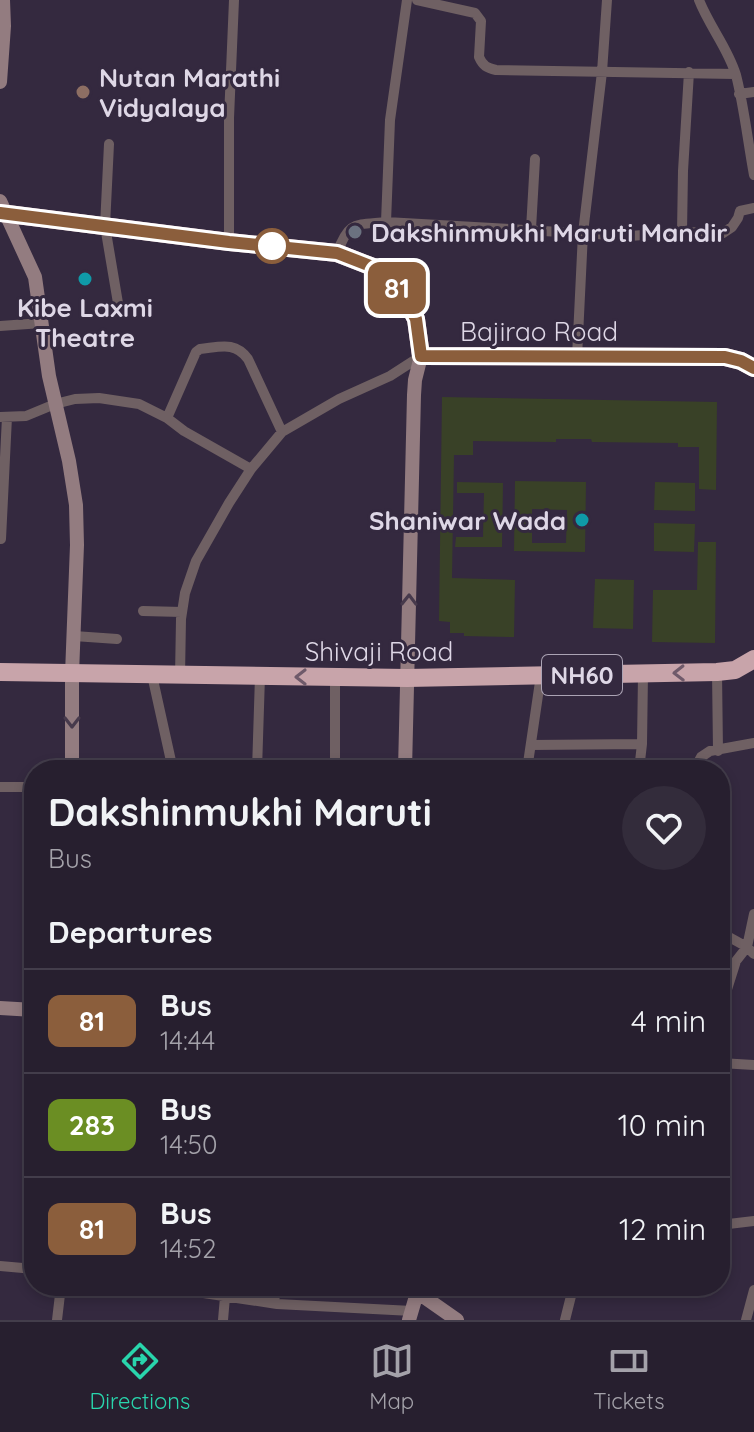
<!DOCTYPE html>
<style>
:root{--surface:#271f2f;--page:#332c3b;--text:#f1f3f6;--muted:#a4a2aa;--line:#433d4b;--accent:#29d5ac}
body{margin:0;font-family:Quicksand,sans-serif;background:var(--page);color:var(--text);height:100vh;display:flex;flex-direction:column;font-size:30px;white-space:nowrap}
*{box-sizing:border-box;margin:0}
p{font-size:26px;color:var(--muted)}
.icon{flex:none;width:44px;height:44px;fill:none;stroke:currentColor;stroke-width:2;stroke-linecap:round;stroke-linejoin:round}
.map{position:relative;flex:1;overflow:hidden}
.details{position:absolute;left:24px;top:760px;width:706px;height:536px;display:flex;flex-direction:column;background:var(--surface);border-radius:32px;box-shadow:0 4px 12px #0003,0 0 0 2px var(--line)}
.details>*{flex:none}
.badge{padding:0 16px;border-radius:12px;font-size:28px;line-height:52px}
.map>.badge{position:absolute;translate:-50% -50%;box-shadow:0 0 0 4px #fff}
h2{padding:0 24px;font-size:30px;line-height:72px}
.round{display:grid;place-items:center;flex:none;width:84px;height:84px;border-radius:42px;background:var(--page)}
.summary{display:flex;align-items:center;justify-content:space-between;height:136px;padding:0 24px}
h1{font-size:38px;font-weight:800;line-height:60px}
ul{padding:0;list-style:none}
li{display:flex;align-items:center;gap:24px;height:104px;padding:0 24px;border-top:2px solid var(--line)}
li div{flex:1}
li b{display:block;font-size:30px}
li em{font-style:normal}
li .badge{min-width:88px;font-weight:700;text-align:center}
.menu{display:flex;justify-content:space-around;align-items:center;height:112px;border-top:2px solid var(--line);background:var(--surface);font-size:22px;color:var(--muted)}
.menu a{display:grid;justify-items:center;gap:4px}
.menu .selected{color:var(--accent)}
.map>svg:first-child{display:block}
.green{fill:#394127;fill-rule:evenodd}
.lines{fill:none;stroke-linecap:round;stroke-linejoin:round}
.street{stroke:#6f6063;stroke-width:10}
.secondary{stroke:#937c80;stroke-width:14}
.highway{stroke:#c8a4aa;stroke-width:18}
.oneway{stroke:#473a4c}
.oneway2{stroke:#6f5a6a}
.line-casing{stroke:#fff;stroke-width:18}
.line{stroke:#8b5e3c;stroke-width:12}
.education-dot{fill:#8d6e63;stroke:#34293f;stroke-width:3}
.worship-dot{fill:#6b7280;stroke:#34293f;stroke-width:3}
.stop-dot{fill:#fff;stroke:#8b5e3c;stroke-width:4}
.culture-dot{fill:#0f9aa8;stroke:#34293f;stroke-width:3}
.labels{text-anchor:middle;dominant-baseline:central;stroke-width:6;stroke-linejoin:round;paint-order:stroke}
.shield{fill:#34293f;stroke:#aba3b4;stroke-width:2}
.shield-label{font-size:24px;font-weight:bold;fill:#ded7e6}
.poi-label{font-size:26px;font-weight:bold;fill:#ded7e6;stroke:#34293f;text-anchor:start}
.street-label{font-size:26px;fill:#ded7e6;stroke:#34293f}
</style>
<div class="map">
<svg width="754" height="1320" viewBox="0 0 754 1320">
<rect width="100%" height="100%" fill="#34293f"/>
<path class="green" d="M 442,397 L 717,402 L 716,490 L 699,489 L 699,447 L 678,447 L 678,443 L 592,442 L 591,439 L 556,439 L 556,442 L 473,441 L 473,455 L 454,455 L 452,578 L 515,580 L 514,637 L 464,636 L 464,633 L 450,633 L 450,622 L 439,621 Z
M 515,481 L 586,482 L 585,552 L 514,551 ZM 532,509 L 567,510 L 566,543 L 532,543 Z
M 457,482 L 503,483 L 502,547 L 455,547 L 456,537 L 483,537 L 484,493 L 457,493 Z
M 655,482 L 695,483 L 695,511 L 654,510 Z
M 654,523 L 695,524 L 694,552 L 654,551 Z
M 698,542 L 716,542 L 715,643 L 652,642 L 653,590 L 697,590 Z
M 595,579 L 634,580 L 633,629 L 593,628 Z"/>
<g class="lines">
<path class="street" d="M 417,0 L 475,13 L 481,21 L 479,57 C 483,66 487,68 496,70 L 735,74
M 699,0 C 709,26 728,48 736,75 C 744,106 748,143 754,175
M 739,94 L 754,92
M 109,144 L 105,226 L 118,303
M 386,222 L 390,120 L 407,0
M 531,229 L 535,159
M 682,232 L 683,171 L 689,72
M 229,242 L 229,118 L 234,0
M 337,253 C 349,221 354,225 386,222 L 630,236 L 682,232 L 723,233 L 732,227 L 738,218 L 740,211 L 754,208
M 0,326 L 42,323
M 577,357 L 583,233 L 602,72 L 607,0
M 0,417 L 26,416 L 55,404 L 75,399 L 99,398 L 139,404 L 167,418 L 184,431 L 251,469
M 167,418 L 196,352 L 200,349 C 220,347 235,341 248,359 L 282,432
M 1,539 L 7,417
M 143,611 L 182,612
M 74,636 L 117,639
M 717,672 L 718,751
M 152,675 L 173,770
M 180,676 L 181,619 L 185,593 L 196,561 L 229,503 L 251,469 L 282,432 L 339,399 L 390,376 L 421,356
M 335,677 L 335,770
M 531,745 L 642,744 L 643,674
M 257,770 L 260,676
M 527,770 L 541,675
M 639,770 L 642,744
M 694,770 L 701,757 L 710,751 L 754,743
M 0,787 L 34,787
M 720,932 L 747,947 L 754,954
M 723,1002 L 736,961 L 747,947 L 754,914
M 720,1063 L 754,1065
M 720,1225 L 754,1221
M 0,1266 L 34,1269
M 157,1286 L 277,1304 L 412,1311
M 274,1303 L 276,1286
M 57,1320 L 61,1286
M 223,1320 L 225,1297
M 565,1320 L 571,1296 L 576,1286
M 746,1320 L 754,1290"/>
<path class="secondary" d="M 0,82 L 4,26 L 3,0
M 0,201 L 35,277 L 49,376 L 69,461 L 76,505 L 77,545 L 72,674 L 72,770
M 405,770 L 414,395 L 415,380 L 421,356
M 0,1008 L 34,1010
M 417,1292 L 457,1320
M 409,1320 L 419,1286"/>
<path class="highway" d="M 0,213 L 229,242 L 337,253 L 373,267 L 402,292 L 416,319 L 421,356 L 725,357 L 741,361 L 754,368
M 0,672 L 407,678 L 717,672 L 735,670 L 754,659"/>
</g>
<defs><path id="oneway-chevron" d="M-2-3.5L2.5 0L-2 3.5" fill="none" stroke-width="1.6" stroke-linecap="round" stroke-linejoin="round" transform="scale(2)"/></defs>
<g class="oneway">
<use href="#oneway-chevron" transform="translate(409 600) rotate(-89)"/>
<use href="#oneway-chevron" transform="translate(72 722) rotate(90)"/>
</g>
<g class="oneway2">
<use href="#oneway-chevron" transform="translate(679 673) rotate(179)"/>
<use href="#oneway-chevron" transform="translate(301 677) rotate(-180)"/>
</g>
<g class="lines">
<g class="line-casing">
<path id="line" d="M 0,213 L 229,242 L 337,253 L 373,267 L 402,292 L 416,319 L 421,356 L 725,357 L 741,361 L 754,368"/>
</g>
<use href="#line" class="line"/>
</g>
<circle class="education-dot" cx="83" cy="92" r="8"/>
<circle class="worship-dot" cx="355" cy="232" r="8"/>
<circle class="stop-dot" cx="272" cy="246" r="16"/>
<g class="culture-dot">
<circle cx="85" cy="279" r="8"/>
<circle cx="582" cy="520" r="8"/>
</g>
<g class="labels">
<rect class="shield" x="542" y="655" width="80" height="40" rx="6"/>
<g class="shield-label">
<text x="582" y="675">NH60</text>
</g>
<g class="poi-label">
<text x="99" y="77">Nutan Marathi<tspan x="99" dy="30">Vidyalaya</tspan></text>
<text x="371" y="232">Dakshinmukhi Maruti Mandir</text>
<text x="85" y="307" text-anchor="middle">Kibe Laxmi<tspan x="85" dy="30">Theatre</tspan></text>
<text x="566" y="520" text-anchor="end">Shaniwar Wada</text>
</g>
<g class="street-label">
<text x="539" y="331">Bajirao Road</text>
<text x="379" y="651">Shivaji Road</text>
</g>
</g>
</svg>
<b class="badge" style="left:397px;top:288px;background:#8b5e3c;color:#fff">81</b>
<section class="details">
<div class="summary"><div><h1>Dakshinmukhi Maruti</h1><p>Bus</p></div><a class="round"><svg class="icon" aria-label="heart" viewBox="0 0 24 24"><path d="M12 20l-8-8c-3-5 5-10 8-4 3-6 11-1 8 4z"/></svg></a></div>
<h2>Departures</h2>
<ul>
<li><span class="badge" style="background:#8b5e3c;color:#fff">81</span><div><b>Bus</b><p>14:44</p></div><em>4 min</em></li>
<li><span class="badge" style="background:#6b8e23;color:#fff">283</span><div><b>Bus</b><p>14:50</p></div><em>10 min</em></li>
<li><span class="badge" style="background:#8b5e3c;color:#fff">81</span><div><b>Bus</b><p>14:52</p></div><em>12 min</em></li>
</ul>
</section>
</div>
<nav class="menu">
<a class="selected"><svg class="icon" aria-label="directions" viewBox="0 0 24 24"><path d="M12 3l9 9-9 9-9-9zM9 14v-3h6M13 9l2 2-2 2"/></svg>Directions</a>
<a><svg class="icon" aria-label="map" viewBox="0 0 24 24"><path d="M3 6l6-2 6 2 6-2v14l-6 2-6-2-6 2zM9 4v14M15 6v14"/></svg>Map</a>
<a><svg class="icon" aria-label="tickets" viewBox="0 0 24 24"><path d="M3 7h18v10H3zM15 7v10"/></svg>Tickets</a>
</nav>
